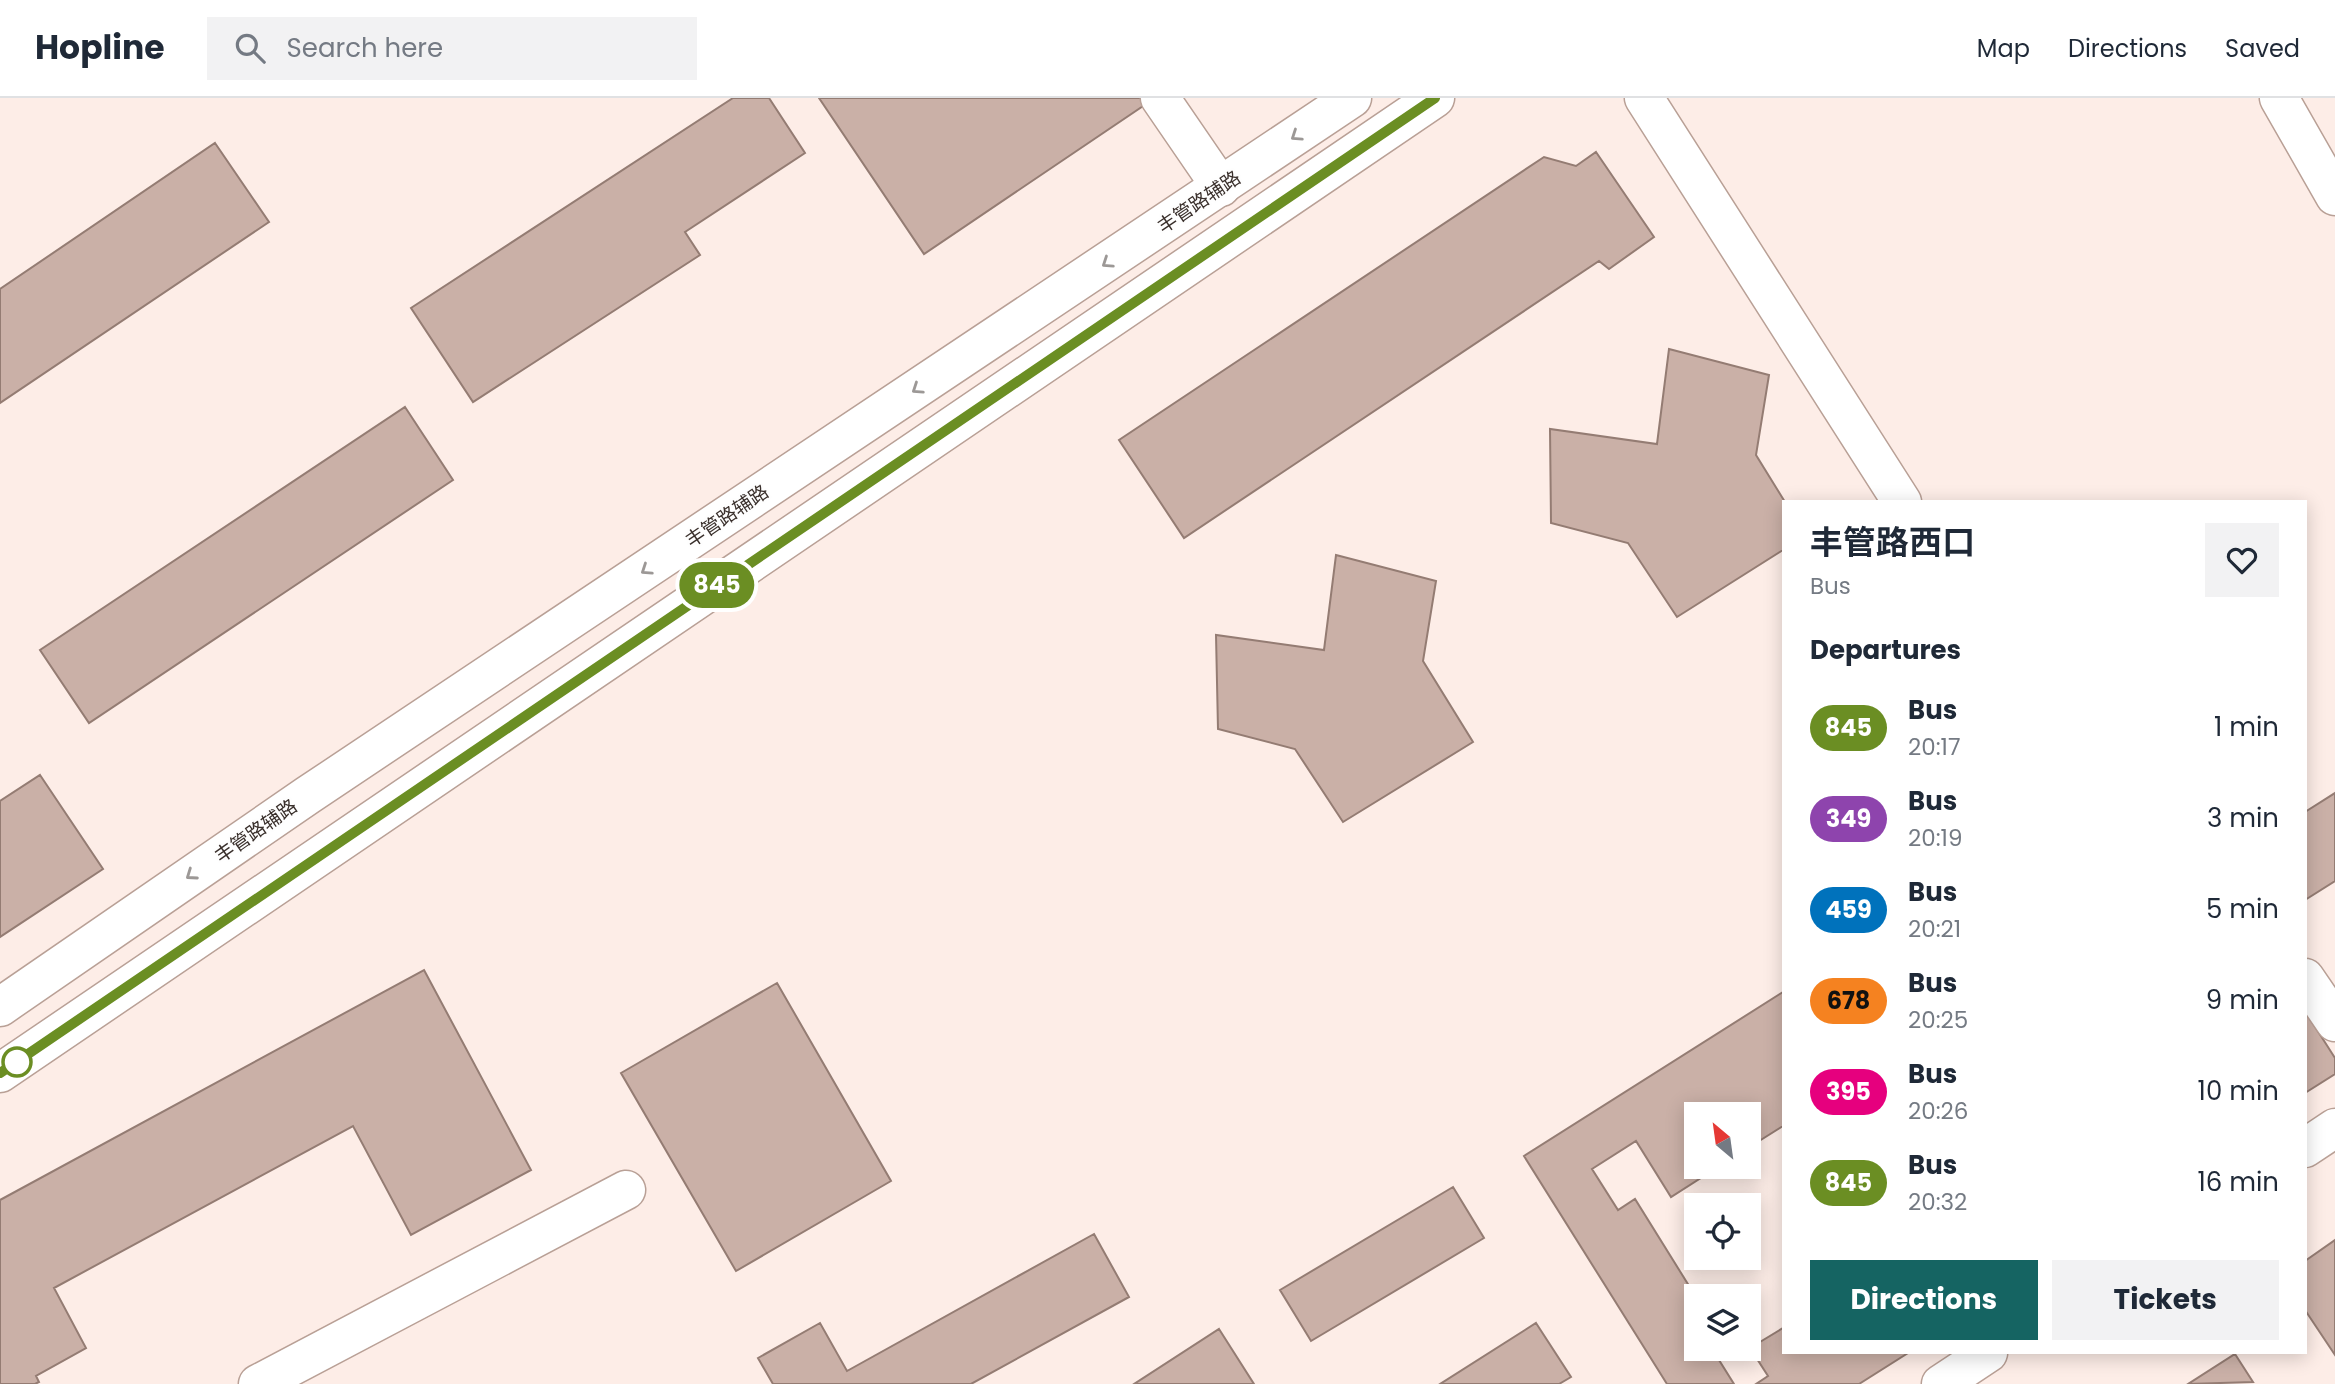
<!DOCTYPE html>
<meta charset="utf-8">
<style>
:root{--surface:#fff;--page:#f2f2f3;--text:#1f2937;--muted:#747a83;--line:#e0e1e3;--accent:#156462}
body{margin:0;font-family:Poppins,"Noto Sans SC",sans-serif;background:var(--page);color:var(--text);height:100vh;display:flex;flex-direction:column;font-size:26px;white-space:nowrap}
*{box-sizing:border-box;margin:0}
p{font-size:23px;color:var(--muted)}
.icon{flex:none;width:38px;height:38px;fill:none;stroke:currentColor;stroke-width:2;stroke-linecap:round;stroke-linejoin:round}
.map{position:relative;flex:1;overflow:hidden}
.details{position:absolute;left:1782px;top:402px;width:525px;height:854px;display:flex;flex-direction:column;background:var(--surface);border-radius:0px;box-shadow:0 4px 18px #0003}
.details>*{flex:none}
.badge{padding:0 14px;border-radius:23px;font-size:24px;line-height:46px}
.needle{width:46px;rotate:331deg}
.tools{position:absolute;left:1684px;top:1004px;display:grid;gap:14px}
.tools a{display:grid;place-items:center;width:77px;height:77px;border-radius:0px;background:var(--surface);box-shadow:0 4px 18px #0003;font-size:35px}
.map>.badge{position:absolute;translate:-50% -50%;box-shadow:0 0 0 4px #fff}
h2{padding:0 28px;font-size:26px;line-height:63px}
.round{display:grid;place-items:center;flex:none;width:74px;height:74px;border-radius:0px;background:var(--page)}
.summary{display:flex;align-items:center;justify-content:space-between;height:119px;padding:0 28px}
h1{font-size:33px;font-weight:700;line-height:52px}
.primary-button{display:flex;gap:14px;margin-top:auto;padding:14px 28px}
.primary-button a{flex:1;height:80px;border-radius:0px;background:var(--accent);color:#fff;font-size:28px;font-weight:700;line-height:80px;text-align:center}
.primary-button a+a{background:var(--page);color:var(--text)}
ul{padding:0;list-style:none}
li{display:flex;align-items:center;gap:21px;height:91px;padding:0 28px}
li div{flex:1}
li b{display:block;font-size:26px}
li em{font-style:normal}
li .badge{min-width:77px;font-weight:700;text-align:center}
header{display:flex;align-items:center;gap:42px;box-sizing:border-box;height:98px;padding:0 35px;background:var(--surface);border-bottom:2px solid var(--line)}
header strong{font-size:33px}
nav{display:flex;gap:38px;margin-inline-start:auto;font-size:24px}
.search{width:490px;height:63px;background:var(--page);display:flex;align-items:center;gap:18px;box-sizing:border-box;padding:0 24px;border-radius:0px;color:var(--muted);font-size:26px}
.map>svg:first-child{display:block}
.building{fill:#cab0a7;stroke:#947c73;stroke-width:2}
.lines{fill:none;stroke-linecap:round;stroke-linejoin:round}
.minor-casing{stroke:#b9a096;stroke-width:41}
.tertiary-casing{stroke:#b9a096;stroke-width:41}
.minor{stroke:#fff;stroke-width:38}
.tertiary{stroke:#fff;stroke-width:38}
.oneway{stroke:#9c9896}
.line-casing{stroke:#fff;stroke-width:16}
.line{stroke:#6b8e23;stroke-width:10}
.stop-dot{fill:#fff;stroke:#6b8e23;stroke-width:3.5}
.labels{text-anchor:middle;dominant-baseline:central;stroke-width:5;stroke-linejoin:round;paint-order:stroke}
.street-label{font-size:19px;fill:#3a302c;stroke:#fefefe}
</style>
<header>
<strong>Hopline</strong>
<div class="search"><svg class="icon" aria-label="search" viewBox="0 0 24 24"><circle cx="10" cy="10" r="6"/><path d="M15 15l6 6"/></svg>Search here</div>
<nav><a>Map</a><a>Directions</a><a>Saved</a></nav>
</header>
<div class="map">
<svg width="2335" height="1286" viewBox="0 0 2335 1286">
<rect width="100%" height="100%" fill="#fdede7"/>
<path class="building" d="M 733,0 L 769,0 L 805,55 L 685,134 L 700,157 L 473,304 L 411,210 Z
M 819,0 L 1146,0 L 1149,4 L 924,156 Z
M 215,45 L 269,124 L 0,305 L 0,191 Z
M 1596,54 L 1654,139 L 1609,171 L 1599,163 L 1184,440 L 1119,342 L 1544,59 L 1576,68 Z
M 1669,251 L 1769,277 L 1756,357 L 1785,404 L 1783,404 L 1783,452 L 1677,519 L 1628,445 L 1551,425 L 1550,331 L 1657,346 Z
M 405,309 L 453,382 L 89,625 L 40,552 Z
M 1336,457 L 1436,483 L 1423,563 L 1473,644 L 1343,724 L 1295,651 L 1218,631 L 1216,537 L 1324,552 Z
M 40,677 L 103,771 L 0,839 L 0,703 Z
M 2335,695 L 2335,783 L 2305,802 L 2305,714 Z
M 424,872 L 531,1072 L 411,1137 L 353,1028 L 54,1190 L 86,1250 L 36,1278 L 39,1284 L 35,1286 L 0,1286 L 0,1102 Z
M 777,885 L 891,1083 L 736,1173 L 621,975 Z
M 1783,894 L 1783,1028 L 1748,1050 L 1748,1017 L 1696,1017 L 1696,1069 L 1718,1069 L 1671,1099 L 1636,1043 L 1592,1071 L 1618,1112 L 1635,1101 L 1696,1199 L 1696,1251 L 1729,1251 L 1731,1254 L 1719,1262 L 1734,1286 L 1667,1286 L 1524,1058 Z
M 2305,913 L 2335,960 L 2335,976 L 2305,995 Z
M 1453,1089 L 1484,1140 L 1311,1243 L 1280,1192 Z
M 1094,1136 L 1129,1199 L 971,1286 L 773,1286 L 758,1260 L 820,1225 L 847,1273 Z
M 2335,1142 L 2335,1257 L 2305,1212 L 2305,1163 Z
M 1536,1225 L 1571,1279 L 1559,1286 L 1440,1286 Z
M 1783,1230 L 1783,1255 L 1908,1255 L 1859,1286 L 1756,1286 L 1768,1278 L 1750,1250 Z
M 1219,1231 L 1254,1286 L 1134,1286 Z
M 2235,1256 L 2253,1284 L 2188,1286 Z"/>
<g class="lines">
<g class="minor-casing">
<path id="minor" d="M 1160,0 L 1221,89
M 1644,0 L 1902,404
M 2279,0 L 2335,98
M 2305,880 L 2335,924
M 2305,1050 L 2335,1030
M 258,1286 L 626,1092
M 1941,1286 L 1988,1255"/>
</g>
<g class="tertiary-casing">
<path id="tertiary" d="M 0,909 L 308,697 L 1352,0
M 0,975 L 1435,0"/>
</g>
<use href="#minor" class="minor"/>
<use href="#tertiary" class="tertiary"/>
</g>
<defs><path id="oneway-chevron" d="M-2-3.5L2.5 0L-2 3.5" fill="none" stroke-width="1.6" stroke-linecap="round" stroke-linejoin="round" transform="scale(1.75)"/></defs>
<g class="oneway">
<use href="#oneway-chevron" transform="translate(1296 38) rotate(146)"/>
<use href="#oneway-chevron" transform="translate(1107 165) rotate(146)"/>
<use href="#oneway-chevron" transform="translate(917 291) rotate(146)"/>
<use href="#oneway-chevron" transform="translate(646 472) rotate(146)"/>
<use href="#oneway-chevron" transform="translate(191 777) rotate(145)"/>
</g>
<g class="lines">
<g class="line-casing">
<path id="line" d="M 0,975 L 1435,0"/>
</g>
<use href="#line" class="line"/>
</g>
<circle class="stop-dot" cx="17" cy="964" r="14"/>
<g class="labels">
<g class="street-label">
<text transform="translate(1199 104) rotate(-34)">丰管路辅路</text>
<text transform="translate(727 418) rotate(-34)">丰管路辅路</text>
<text transform="translate(256 733) rotate(-35)">丰管路辅路</text>
</g>
</g>
</svg>
<div class="tools">
<a><svg class="needle" viewBox="-14 -14 28 28"><path d="M0-13l5 13h-10z" fill="#e53935"/><path d="M0 13l5-13h-10z" fill="#747a83"/></svg></a>
<a><svg class="icon" aria-label="locate" viewBox="0 0 24 24"><circle cx="12" cy="12" r="6"/><path d="M12 2v4M12 18v4M2 12h4M18 12h4"/></svg></a>
<a><svg class="icon" aria-label="layers" viewBox="0 0 24 24"><path d="M12 4l9 5-9 5-9-5zM3 14l9 5 9-5"/></svg></a>
</div>
<b class="badge" style="left:717px;top:487px;background:#6b8e23;color:#fff">845</b>
<section class="details">
<div class="summary"><div><h1>丰管路西口</h1><p>Bus</p></div><a class="round"><svg class="icon" aria-label="heart" viewBox="0 0 24 24"><path d="M12 20l-8-8c-3-5 5-10 8-4 3-6 11-1 8 4z"/></svg></a></div>
<h2>Departures</h2>
<ul>
<li><span class="badge" style="background:#6b8e23;color:#fff">845</span><div><b>Bus</b><p>20:17</p></div><em>1 min</em></li>
<li><span class="badge" style="background:#8e44ad;color:#fff">349</span><div><b>Bus</b><p>20:19</p></div><em>3 min</em></li>
<li><span class="badge" style="background:#0072bc;color:#fff">459</span><div><b>Bus</b><p>20:21</p></div><em>5 min</em></li>
<li><span class="badge" style="background:#f58220;color:#111">678</span><div><b>Bus</b><p>20:25</p></div><em>9 min</em></li>
<li><span class="badge" style="background:#e6007e;color:#fff">395</span><div><b>Bus</b><p>20:26</p></div><em>10 min</em></li>
<li><span class="badge" style="background:#6b8e23;color:#fff">845</span><div><b>Bus</b><p>20:32</p></div><em>16 min</em></li>
</ul>
<div class="primary-button"><a>Directions</a><a>Tickets</a></div>
</section>
</div>
